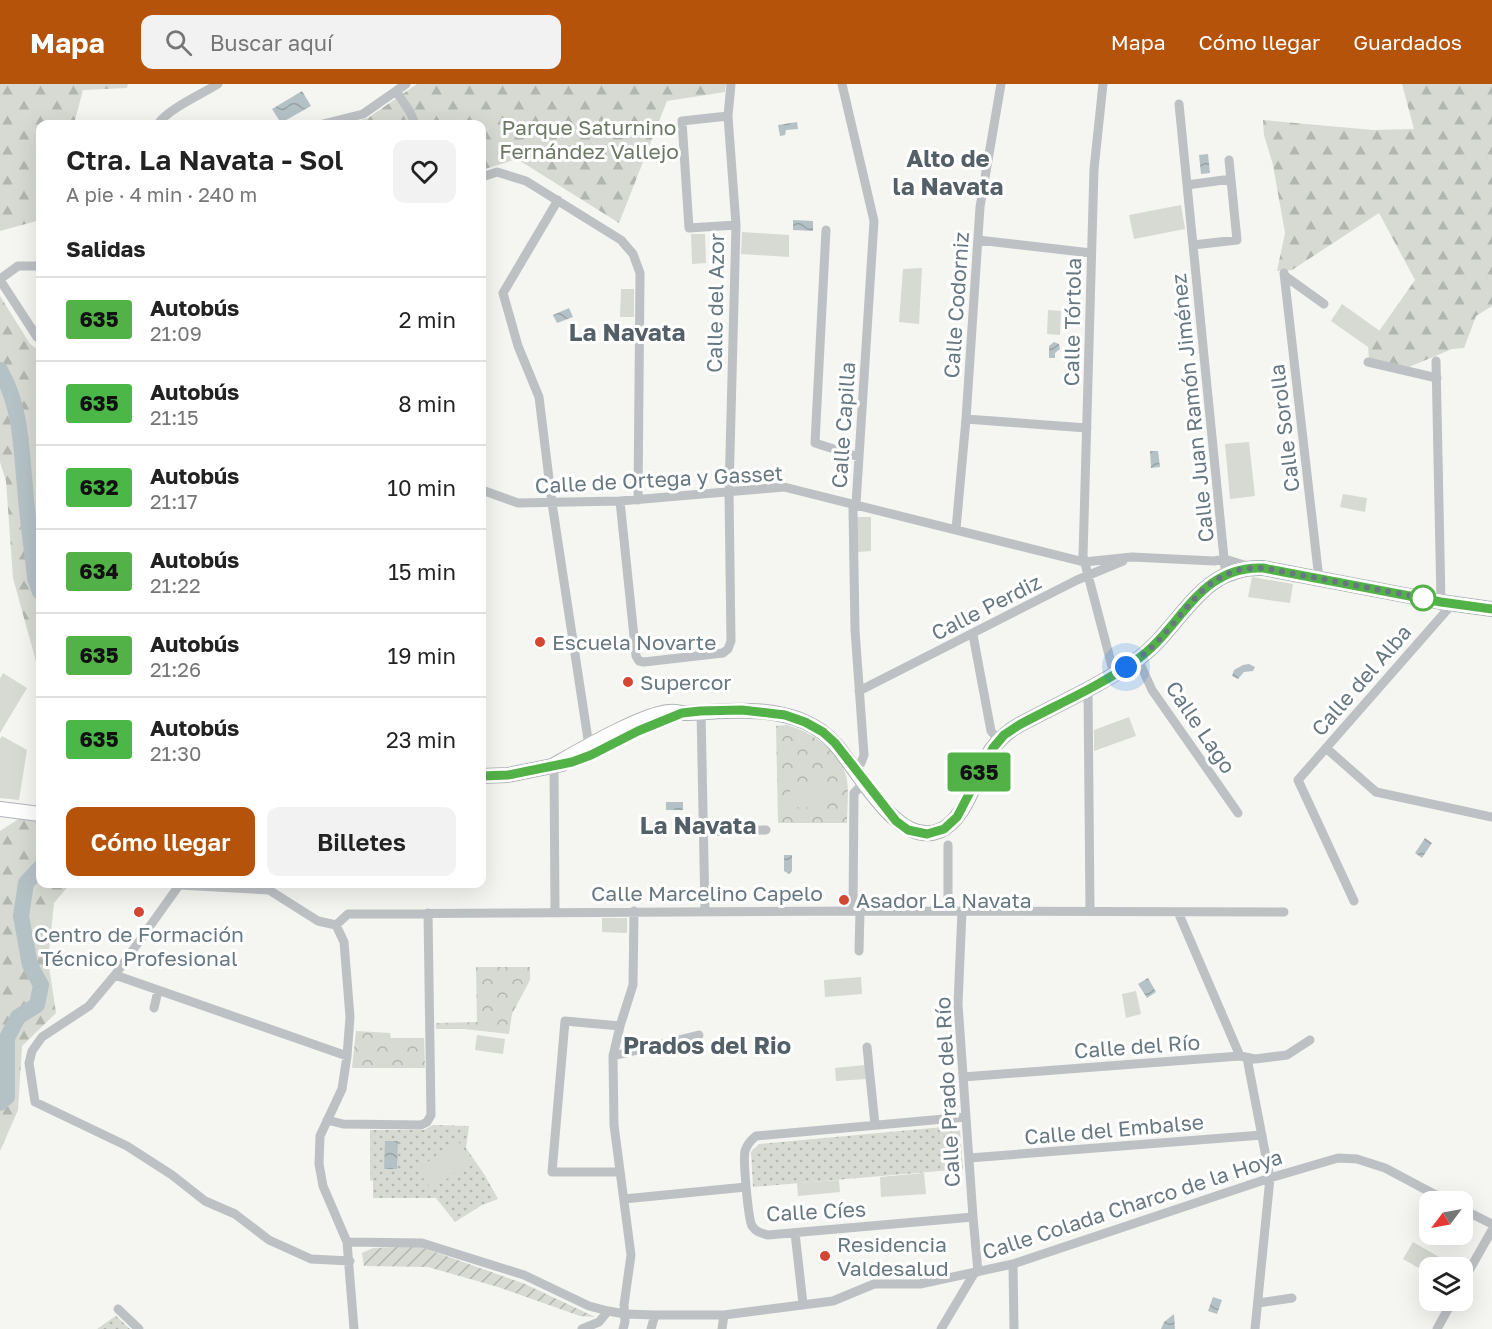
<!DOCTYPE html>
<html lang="es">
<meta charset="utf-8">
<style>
:root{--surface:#fff;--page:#f2f2f2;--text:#222;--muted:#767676;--line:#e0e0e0;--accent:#b45309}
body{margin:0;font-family:"Golos Text",sans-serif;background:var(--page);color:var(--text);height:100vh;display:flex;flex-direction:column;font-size:22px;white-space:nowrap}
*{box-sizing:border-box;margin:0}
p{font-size:20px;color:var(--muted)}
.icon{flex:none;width:33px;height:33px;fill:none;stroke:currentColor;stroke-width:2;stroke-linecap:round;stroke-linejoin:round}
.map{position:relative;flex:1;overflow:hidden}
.panel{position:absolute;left:36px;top:36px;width:450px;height:768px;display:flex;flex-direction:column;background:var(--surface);border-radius:12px;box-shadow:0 6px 24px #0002}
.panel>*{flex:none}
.badge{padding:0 12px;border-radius:4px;font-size:21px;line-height:39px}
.needle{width:39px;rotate:238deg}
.tools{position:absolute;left:1419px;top:1107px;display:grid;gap:12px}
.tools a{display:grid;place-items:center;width:54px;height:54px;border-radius:12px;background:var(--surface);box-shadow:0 6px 24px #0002;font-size:30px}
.you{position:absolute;width:30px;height:30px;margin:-15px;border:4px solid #fff;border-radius:50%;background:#1a73e8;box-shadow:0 0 0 9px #1a73e833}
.map>.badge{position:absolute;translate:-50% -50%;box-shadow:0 0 0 3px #fff}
h2{padding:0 30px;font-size:22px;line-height:54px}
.round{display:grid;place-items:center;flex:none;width:63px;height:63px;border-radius:12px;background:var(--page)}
.summary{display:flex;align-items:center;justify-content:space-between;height:102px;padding:0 30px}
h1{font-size:28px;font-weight:600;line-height:45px}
.cta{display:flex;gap:12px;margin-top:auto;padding:12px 30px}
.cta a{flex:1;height:69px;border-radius:12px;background:var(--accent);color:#fff;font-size:24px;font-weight:600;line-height:69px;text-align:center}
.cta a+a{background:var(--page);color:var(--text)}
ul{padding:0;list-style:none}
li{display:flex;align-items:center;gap:18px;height:84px;padding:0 30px;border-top:2px solid var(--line)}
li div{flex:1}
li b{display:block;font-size:22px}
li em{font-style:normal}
li .badge{min-width:66px;font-weight:700;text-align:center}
header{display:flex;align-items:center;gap:36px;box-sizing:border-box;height:84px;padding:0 30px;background:var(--accent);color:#fff}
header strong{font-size:28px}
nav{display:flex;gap:33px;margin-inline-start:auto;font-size:21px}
.search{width:420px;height:54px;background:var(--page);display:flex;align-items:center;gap:15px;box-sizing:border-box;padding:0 21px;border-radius:12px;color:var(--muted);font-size:22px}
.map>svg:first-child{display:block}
.grass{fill:url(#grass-dots)}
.forest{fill:url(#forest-firs)}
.park{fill:url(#park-crowns)}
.garden{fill:url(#garden-furrows)}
.pitch{fill:#d6dad2}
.water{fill:url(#water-waves)}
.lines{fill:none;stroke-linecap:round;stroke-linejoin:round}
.river{stroke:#b5c2c5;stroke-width:16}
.secondary-casing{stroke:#afb5b9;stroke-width:16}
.minor{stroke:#bdc1c4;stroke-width:9}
.secondary{stroke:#fff;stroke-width:14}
.line-casing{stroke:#fff;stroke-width:14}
.line{stroke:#53b247;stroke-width:9}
.walk{stroke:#677881;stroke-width:6;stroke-dasharray:0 10.8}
.stop-dot{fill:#fff;stroke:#53b247;stroke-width:3}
.poi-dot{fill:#d54733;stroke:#fff;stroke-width:2}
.labels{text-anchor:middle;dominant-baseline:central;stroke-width:6;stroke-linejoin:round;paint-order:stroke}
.park-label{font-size:21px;fill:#6b7965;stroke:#fff}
.street-label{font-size:21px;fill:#677881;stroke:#fff}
.poi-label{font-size:21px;fill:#677881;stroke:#fff;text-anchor:start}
.quarter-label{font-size:24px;font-weight:bold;fill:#546067;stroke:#fff}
</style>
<header>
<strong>Mapa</strong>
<div class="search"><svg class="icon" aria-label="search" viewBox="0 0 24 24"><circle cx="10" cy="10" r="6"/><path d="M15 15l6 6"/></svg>Buscar aquí</div>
<nav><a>Mapa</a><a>Cómo llegar</a><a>Guardados</a></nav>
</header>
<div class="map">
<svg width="1492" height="1245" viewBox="0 0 1492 1245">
<defs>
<pattern id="grass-dots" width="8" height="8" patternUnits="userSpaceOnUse" patternTransform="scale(1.5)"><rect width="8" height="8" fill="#d6dad2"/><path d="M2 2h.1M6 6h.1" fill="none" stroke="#b1b6b0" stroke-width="1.8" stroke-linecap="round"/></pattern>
<pattern id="forest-firs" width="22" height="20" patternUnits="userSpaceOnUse" patternTransform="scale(1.5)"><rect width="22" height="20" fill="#d6dad2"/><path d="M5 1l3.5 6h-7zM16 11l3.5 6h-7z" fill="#b1b6b0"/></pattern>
<pattern id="park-crowns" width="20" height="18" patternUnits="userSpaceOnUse" patternTransform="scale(1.5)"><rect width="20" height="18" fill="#d6dad2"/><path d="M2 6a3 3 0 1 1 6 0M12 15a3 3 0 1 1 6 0" fill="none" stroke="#b1b6b0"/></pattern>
<pattern id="garden-furrows" width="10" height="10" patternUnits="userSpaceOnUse" patternTransform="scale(1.5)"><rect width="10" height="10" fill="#d6dad2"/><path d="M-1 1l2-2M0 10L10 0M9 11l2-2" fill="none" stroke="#b1b6b0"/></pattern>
<pattern id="water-waves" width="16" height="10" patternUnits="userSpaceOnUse" patternTransform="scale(1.5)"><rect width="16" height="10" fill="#b5c2c5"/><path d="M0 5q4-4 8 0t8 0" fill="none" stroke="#97a2a5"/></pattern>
</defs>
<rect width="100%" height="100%" fill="#f5f5f2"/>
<path class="grass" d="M 433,1041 L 469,1042 L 466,1064 L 484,1090 L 498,1115 L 482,1121 L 455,1138 L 436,1114 L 373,1114 L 373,1097 L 370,1096 L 370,1046 L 424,1046 Z
M 954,1042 L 960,1047 L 963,1085 L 753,1103 L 751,1068 L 759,1060 Z
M 116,1232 L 130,1245 L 97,1245 L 114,1233 Z"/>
<path class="forest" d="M 0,0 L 128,0 L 127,4 L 83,6 L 74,40 L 40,40 L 40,136 L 0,147 Z
M 417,0 L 726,0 L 725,8 L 667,17 L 619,139 L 517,75 L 482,86 L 482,40 L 344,40 L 368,34 Z
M 1402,0 L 1492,0 L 1492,222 L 1476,232 L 1464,264 L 1452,265 L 1409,283 L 1369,274 L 1368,263 L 1415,196 L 1379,129 L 1292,186 L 1277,187 L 1285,149 L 1273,81 L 1264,51 L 1263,36 L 1373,46 L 1414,45 Z
M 0,212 L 30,260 L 40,267 L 40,592 L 13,494 L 6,397 L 0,378 Z
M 40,721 L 40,800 L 70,800 L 54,819 L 48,876 L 56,929 L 22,962 L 18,1026 L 0,1067 L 0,747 Z"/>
<path class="park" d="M 787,641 C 812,648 842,668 847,696 C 849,710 847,725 847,739 L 778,739 L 776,642 Z
M 476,883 L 530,883 L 530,896 L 512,930 L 509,950 L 464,945 L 436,945 L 436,939 L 477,938 Z
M 356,947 L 390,949 L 391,954 L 424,954 L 425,984 L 352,984 Z"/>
<path class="garden" d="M 418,1162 L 525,1200 L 595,1233 L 580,1232 L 498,1203 L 428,1183 L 364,1182 L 362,1169 L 373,1164 Z"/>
<path class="pitch" d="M 1181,121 L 1185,145 L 1134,155 L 1129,131 Z
M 742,148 L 789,151 L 789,173 L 741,170 Z
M 691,150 L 705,150 L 706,179 L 692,180 Z
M 922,184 L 919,240 L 899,238 L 903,185 Z
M 621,205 L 634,205 L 634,233 L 620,233 Z
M 1342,220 L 1380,247 L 1368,263 L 1331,237 Z
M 1048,226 L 1061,227 L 1060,251 L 1047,250 Z
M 1249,358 L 1255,412 L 1230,415 L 1225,360 Z
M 1343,410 L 1367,414 L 1365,428 L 1340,423 Z
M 857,433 L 871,433 L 871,467 L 857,468 Z
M 1252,493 L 1293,500 L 1290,519 L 1248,513 Z
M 3,589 L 27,604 L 0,649 L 0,595 Z
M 1129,633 L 1136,652 L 1094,667 L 1094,646 Z
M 2,652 L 27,666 L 19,716 L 0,714 L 0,655 Z
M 790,706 L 825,706 L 825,724 L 790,723 Z
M 602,834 L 627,834 L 627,849 L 602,848 Z
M 861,893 L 862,910 L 825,913 L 824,896 Z
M 1136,907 L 1141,930 L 1126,934 L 1122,910 Z
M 477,951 L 505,955 L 503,970 L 475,966 Z
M 865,981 L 866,995 L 836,997 L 835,984 Z
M 457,1056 L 472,1076 L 432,1106 L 417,1086 Z
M 924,1089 L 926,1110 L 881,1113 L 880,1093 Z
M 839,1096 L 840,1108 L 798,1112 L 797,1099 Z
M 1413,1158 L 1453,1181 L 1451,1183 L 1430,1184 L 1429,1190 L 1403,1175 Z"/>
<path class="water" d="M 302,7 L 311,22 L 281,39 L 272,25 Z
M 797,38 L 798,45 L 786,46 L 785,51 L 780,52 L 778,41 Z
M 1208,70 L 1210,89 L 1201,90 L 1199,71 Z
M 793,136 L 813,137 L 813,147 L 793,146 Z
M 569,224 L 573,233 L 557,239 L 553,231 Z
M 1054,258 L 1059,260 L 1060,265 L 1055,269 L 1055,274 L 1049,274 L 1049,262 Z
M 1158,367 L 1160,383 L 1151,384 L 1150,367 Z
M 1249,580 L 1255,583 L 1253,587 L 1244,588 L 1238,595 L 1232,592 L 1234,586 L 1243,581 Z
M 666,718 L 683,718 L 683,726 L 666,726 Z
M 1425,754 L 1432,759 L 1422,774 L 1415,769 Z
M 784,771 L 792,771 L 792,787 L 789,790 L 784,787 Z
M 1148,894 L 1156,908 L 1147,914 L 1138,900 Z
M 385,1057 L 398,1057 L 397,1085 L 384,1085 Z
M 1213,1213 L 1222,1216 L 1217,1230 L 1208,1227 Z
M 1174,1230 L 1175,1245 L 1161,1245 L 1164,1238 Z"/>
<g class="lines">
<path class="river" d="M 0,286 C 21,322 21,363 25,403 C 27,433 32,464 35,494 L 40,508
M 0,1019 L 7,1013 L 7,954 L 18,933 L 37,921 L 41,901 L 30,881 L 21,832 L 26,799 L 40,784"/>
<g class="secondary-casing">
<path id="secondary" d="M 554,681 C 579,667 642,630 669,628 C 674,627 679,629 683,629 C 724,628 766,621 805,638 C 816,643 826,650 834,659 C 858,684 896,764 939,747 C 967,736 976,689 992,665 C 1000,654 1008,647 1019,641 C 1058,620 1099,602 1135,577 C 1181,546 1198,481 1263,484 L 1441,518 L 1492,525
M 482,692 L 508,691 L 562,680
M 0,725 L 40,730"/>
</g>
<path class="minor" d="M 842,0 L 874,137 L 856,420 L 853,425 L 855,546 L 864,671 L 861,679 L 854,684
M 1103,0 L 1094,85 L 1083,472 L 1114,590
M 396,7 L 410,28 L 415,40
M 1179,20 L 1225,484
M 728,32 L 682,37 L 689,144 L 736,141
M 158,40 C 168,25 202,10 218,0
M 323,40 L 363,30 L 406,0
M 482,93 L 497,88 L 526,97 L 621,156 L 633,170 L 640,189 L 638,416
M 1187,101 L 1231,95
M 558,116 L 503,209 L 518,262 L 539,313 L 552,419 L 589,662
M 826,146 L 815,359 L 859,373
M 978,156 L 1091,169
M 1193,161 L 1237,156 L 1229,76
M 1284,189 L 1319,495
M 1285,192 L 1324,220
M 0,195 L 18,182 L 40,182
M 0,196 L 37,253 L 40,255
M 1436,277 L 1441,518
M 1368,278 L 1437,294
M 966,335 L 1087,344
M 482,406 L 518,419 L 620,417 L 784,403 L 1084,478 L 1132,473 L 1214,477 L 1225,475 L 1250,483
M 620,417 L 636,572 L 639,577 L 644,578 L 723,569 L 728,565 L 731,557 L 729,407 L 736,141 L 728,32 L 731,0
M 956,445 L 966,335 L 980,123 L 1001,0
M 973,551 L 991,647 L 999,657
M 1138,575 L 1152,606 L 1238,729
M 1088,604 L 1090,827
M 859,607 L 1077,496 L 1123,477
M 701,627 L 705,827
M 1326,664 L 1376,708 L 1492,733
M 554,681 L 555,827
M 703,748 L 766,746
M 180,800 L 115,891 L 89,922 L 42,953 L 32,967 L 29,979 L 35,1018 L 127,1062 L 172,1091 L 205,1117 L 235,1130 L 269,1156 L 311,1175 L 350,1177
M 179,801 L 269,806 L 318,837 L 336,841 L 348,830 L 860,827 L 1284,828
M 1354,817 L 1298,696 L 1447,526 L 1449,519
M 853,827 L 854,709 L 865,698
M 948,827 L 948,761
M 962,827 L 958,920 L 973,1133 L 978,1188
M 1178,828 L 1240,972
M 336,841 L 344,858 L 350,933 L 347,972 L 342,1005 L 320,1052 L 319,1080 L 323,1102 L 347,1158
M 859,867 L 860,827
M 115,891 L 347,972
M 154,924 L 158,907
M 867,963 L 875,1041
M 613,972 L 699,951
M 1247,974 L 1270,1094 L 1255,1245
M 963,993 L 1240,972 L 1255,975 L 1287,971 L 1310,956
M 966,1033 L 756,1052 C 751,1056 747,1060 745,1067 C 743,1076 748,1134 752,1142 C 756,1148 761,1149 768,1151 L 973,1133
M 327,1036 L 343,1040 L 421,1041 L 427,1038 L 431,1031 L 428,829
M 969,1074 L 1262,1051
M 620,1088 L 552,1088 L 565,937 L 620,942
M 624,1115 L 746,1103
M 1462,1125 L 1492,1140
M 795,1149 L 803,1220
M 1013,1180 L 1014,1245
M 1462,1199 L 1492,1146
M 1258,1219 L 1292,1214
M 118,1225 L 139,1245
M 354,1245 L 347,1158 L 422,1159 L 524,1191 L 589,1222 L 608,1227 L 625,1230 L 655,1231 L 724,1231 L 833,1217 L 874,1200 L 920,1200 L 1013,1180 L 1270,1094 L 1338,1074 L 1357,1075 L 1385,1084 L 1449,1118
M 582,1245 L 599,1238 L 608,1227
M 623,1245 L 625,1238 L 624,1221 L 631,1171 L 614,1041 L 613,972 L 620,942 L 633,901 L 634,827
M 651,1245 L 655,1231
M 722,1245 L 724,1231
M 941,1245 L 975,1188
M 1437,1245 L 1453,1216"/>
<use href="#secondary" class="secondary"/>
</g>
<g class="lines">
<g class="line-casing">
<path id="line" d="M 482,692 L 508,691 L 572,678 L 591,671 L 638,647 L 682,629 L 700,627 L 742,626 L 785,631 L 805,638 L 823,648 L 835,659 L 896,737 L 908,746 L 927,750 L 944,745 L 957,733 L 993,664 L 1004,651 L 1019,641 C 1058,620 1100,602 1135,577 C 1181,546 1198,481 1263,484 L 1441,518 L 1492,525"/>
</g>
<use href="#line" class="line"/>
<path class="walk" d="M 1126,583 C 1137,576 1146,569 1155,560 C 1189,526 1208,481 1263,484 L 1423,514"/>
</g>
<circle class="stop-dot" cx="1423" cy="514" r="12"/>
<g class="poi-dot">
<circle cx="540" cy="558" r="6"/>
<circle cx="628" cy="598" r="6"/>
<circle cx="844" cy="816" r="6"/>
<circle cx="139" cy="828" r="6"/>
<circle cx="825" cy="1172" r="6"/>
</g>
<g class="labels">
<g class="park-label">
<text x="589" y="43">Parque Saturnino<tspan x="589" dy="24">Fernández Vallejo</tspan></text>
</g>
<g class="street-label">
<text transform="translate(715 219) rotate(-89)">Calle del Azor</text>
<text transform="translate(956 221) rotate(-86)">Calle Codorniz</text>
<text transform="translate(1072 238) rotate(-89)">Calle Tórtola</text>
<text transform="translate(1192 324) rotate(-96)">Calle Juan Ramón Jiménez</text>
<text transform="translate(843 341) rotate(-86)">Calle Capilla</text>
<text transform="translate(1284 344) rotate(-97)">Calle Sorolla</text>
<text transform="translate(659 395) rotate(-3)">Calle de Ortega y Gasset</text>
<text transform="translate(986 523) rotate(-27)">Calle Perdiz</text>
<text transform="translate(1361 596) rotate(-49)">Calle del Alba</text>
<text transform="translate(1201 643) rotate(56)">Calle Lago</text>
<text x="707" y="809">Calle Marcelino Capelo</text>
<text transform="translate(1137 962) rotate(-4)">Calle del Río</text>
<text transform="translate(947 1008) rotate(-93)">Calle Prado del Río</text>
<text transform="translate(1114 1045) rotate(-5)">Calle del Embalse</text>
<text transform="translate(1132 1120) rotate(-18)">Calle Colada Charco de la Hoya</text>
<text transform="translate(816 1127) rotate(-3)">Calle Cíes</text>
</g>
<g class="poi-label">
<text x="552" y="558">Escuela Novarte</text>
<text x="640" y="598">Supercor</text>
<text x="856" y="816">Asador La Navata</text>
<text x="139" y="850" text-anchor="middle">Centro de Formación<tspan x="139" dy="24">Técnico Profesional</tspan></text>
<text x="837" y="1160">Residencia<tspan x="837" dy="24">Valdesalud</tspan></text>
</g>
<g class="quarter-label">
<text x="948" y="73">Alto de<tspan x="948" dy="28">la Navata</tspan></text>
<text x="627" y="247">La Navata</text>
<text x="698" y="740">La Navata</text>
<text x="707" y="960">Prados del Rio</text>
</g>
</g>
</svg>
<div class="tools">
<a><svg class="needle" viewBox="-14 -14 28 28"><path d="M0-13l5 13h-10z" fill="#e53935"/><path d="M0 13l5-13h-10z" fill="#767676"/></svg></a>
<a><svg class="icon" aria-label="layers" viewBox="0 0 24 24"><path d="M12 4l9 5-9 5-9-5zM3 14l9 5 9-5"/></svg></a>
</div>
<div class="you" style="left:1126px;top:583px"></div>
<b class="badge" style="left:979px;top:688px;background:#53b247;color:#111">635</b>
<section class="panel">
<div class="summary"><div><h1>Ctra. La Navata - Sol</h1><p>A pie · 4 min · 240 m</p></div><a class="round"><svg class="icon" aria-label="heart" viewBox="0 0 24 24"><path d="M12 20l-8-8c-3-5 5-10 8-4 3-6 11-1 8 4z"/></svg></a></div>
<h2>Salidas</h2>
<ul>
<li><span class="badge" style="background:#53b247;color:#111">635</span><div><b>Autobús</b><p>21:09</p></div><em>2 min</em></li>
<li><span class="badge" style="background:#4ab747;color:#111">635</span><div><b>Autobús</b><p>21:15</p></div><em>8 min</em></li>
<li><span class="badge" style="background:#4ab747;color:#111">632</span><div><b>Autobús</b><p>21:17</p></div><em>10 min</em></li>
<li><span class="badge" style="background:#53b247;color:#111">634</span><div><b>Autobús</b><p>21:22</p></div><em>15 min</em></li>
<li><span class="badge" style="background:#53b247;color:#111">635</span><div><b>Autobús</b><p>21:26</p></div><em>19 min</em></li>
<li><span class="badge" style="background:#4ab747;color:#111">635</span><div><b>Autobús</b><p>21:30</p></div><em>23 min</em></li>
</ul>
<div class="cta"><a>Cómo llegar</a><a>Billetes</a></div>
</section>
</div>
